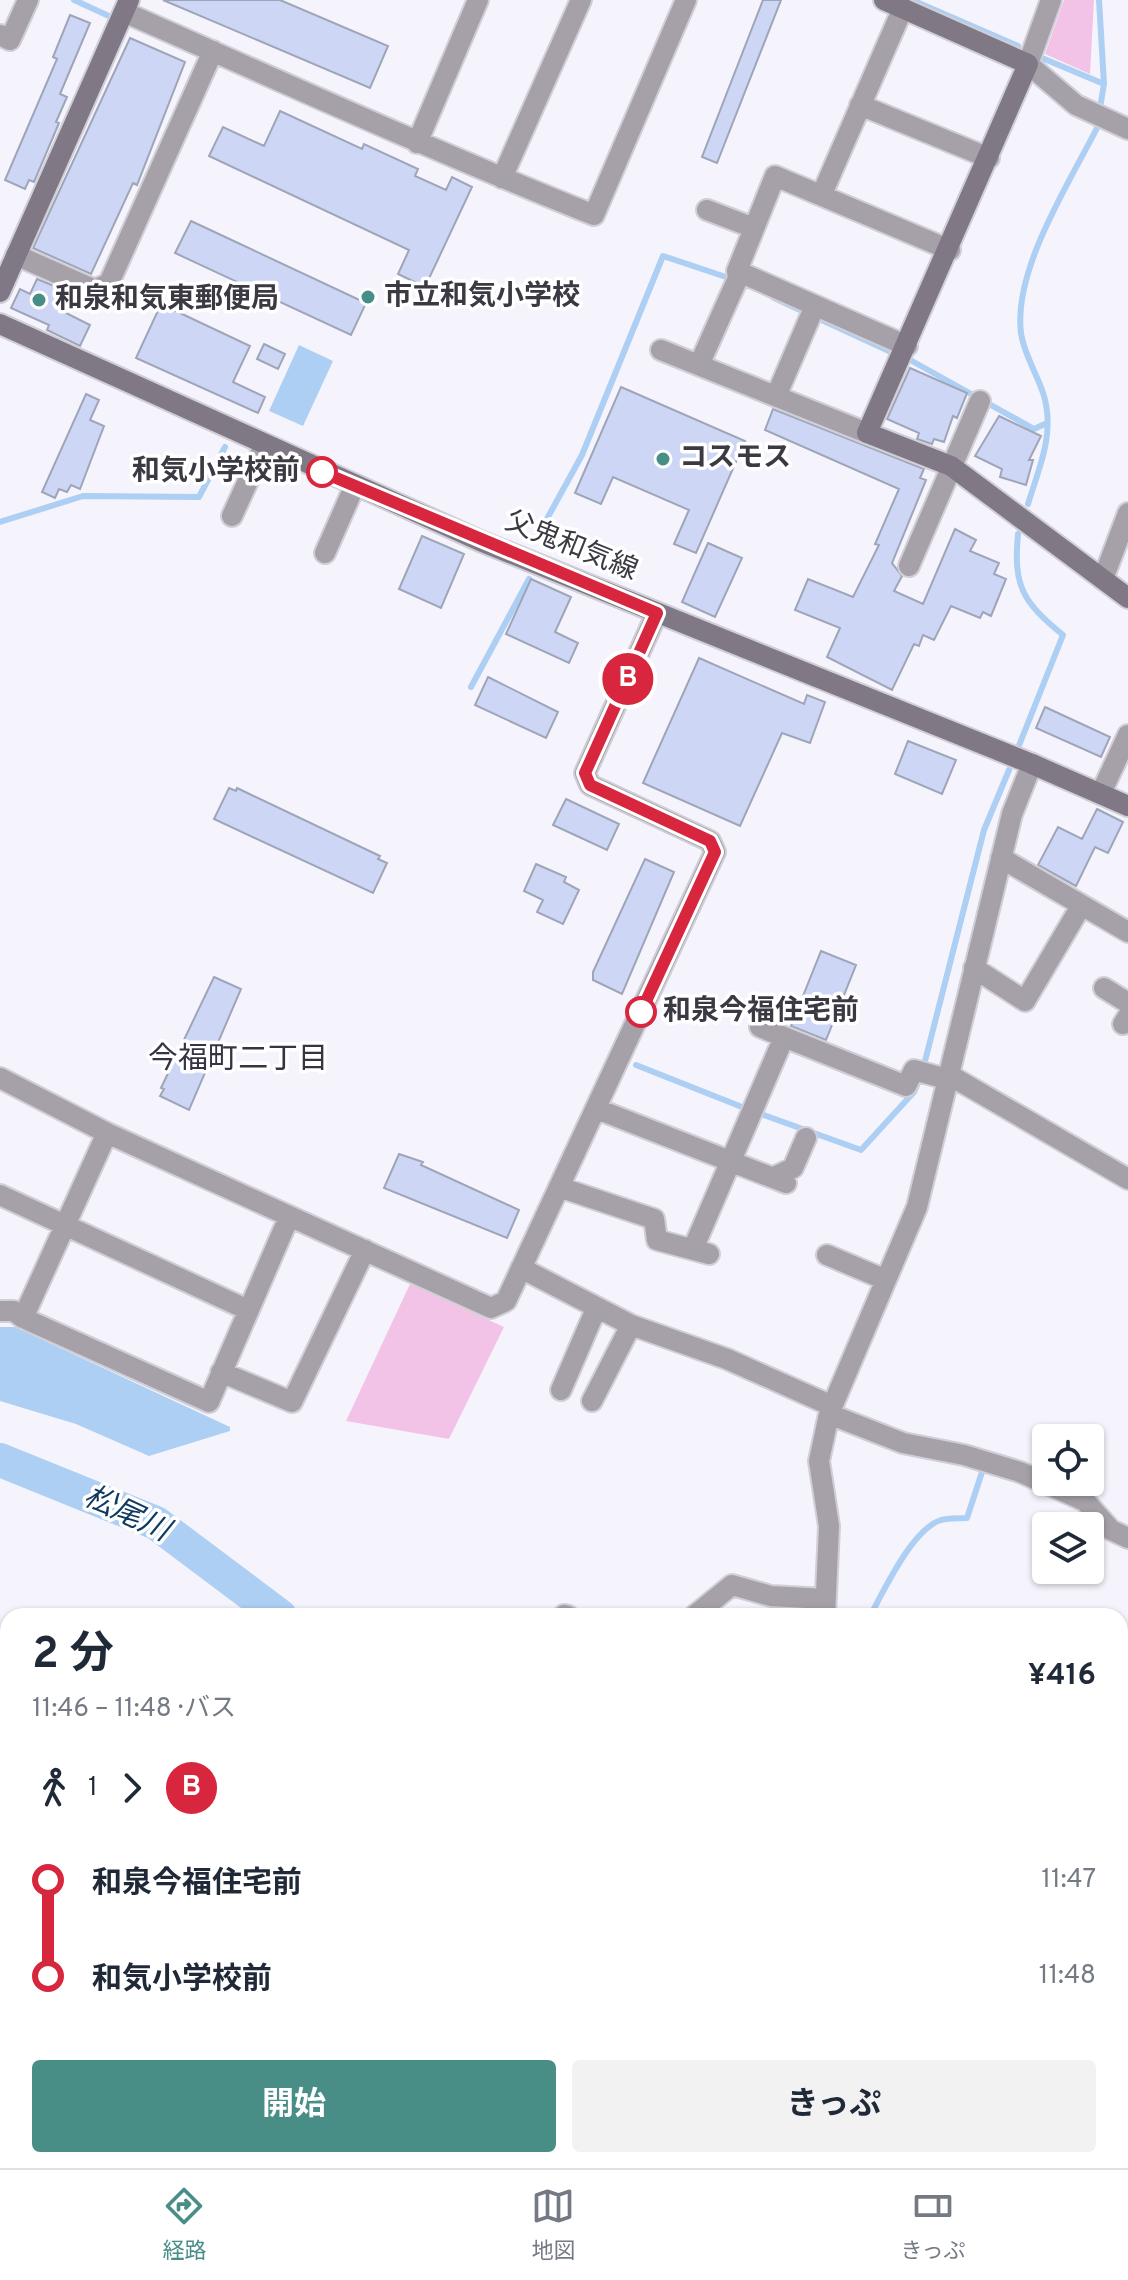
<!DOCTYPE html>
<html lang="ja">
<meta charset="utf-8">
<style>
:root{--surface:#fff;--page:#f2f2f3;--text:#1f2937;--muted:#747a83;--line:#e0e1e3;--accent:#488e87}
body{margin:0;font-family:Overpass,"Noto Sans JP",sans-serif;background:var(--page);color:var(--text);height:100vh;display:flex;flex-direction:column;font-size:30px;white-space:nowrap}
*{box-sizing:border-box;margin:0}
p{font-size:26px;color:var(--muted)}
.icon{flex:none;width:44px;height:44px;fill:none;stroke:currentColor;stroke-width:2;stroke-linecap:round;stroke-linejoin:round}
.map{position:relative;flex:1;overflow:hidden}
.details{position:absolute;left:0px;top:1608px;width:1128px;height:560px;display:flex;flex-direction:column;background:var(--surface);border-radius:24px 24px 0 0;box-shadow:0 2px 6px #0004}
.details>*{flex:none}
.badge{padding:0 16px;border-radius:26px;font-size:28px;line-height:52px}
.buttons{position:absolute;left:1032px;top:1424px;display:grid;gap:16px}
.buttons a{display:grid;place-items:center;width:72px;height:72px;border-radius:8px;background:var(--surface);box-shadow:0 2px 6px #0004;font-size:40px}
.map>.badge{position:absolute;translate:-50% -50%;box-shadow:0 0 0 4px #fff}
.legs{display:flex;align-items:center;gap:12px;height:88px;padding:0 32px;font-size:26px}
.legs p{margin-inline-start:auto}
.headline{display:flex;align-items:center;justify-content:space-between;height:136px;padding:0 32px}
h1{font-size:44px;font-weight:700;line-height:60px}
.primary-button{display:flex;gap:16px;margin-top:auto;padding:16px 32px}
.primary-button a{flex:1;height:92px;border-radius:8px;background:var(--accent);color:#fff;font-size:32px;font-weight:700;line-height:92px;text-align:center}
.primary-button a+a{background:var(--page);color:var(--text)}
ul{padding:0 32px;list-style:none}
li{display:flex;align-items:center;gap:28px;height:96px;font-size:30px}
li i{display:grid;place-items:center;width:12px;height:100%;margin:0 10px;background:currentColor}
li i::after{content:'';width:20px;height:20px;margin:-10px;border:6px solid;border-radius:50%;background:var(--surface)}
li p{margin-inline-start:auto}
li:first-child i{background:linear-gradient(#0000 50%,currentColor 0)}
li:last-child i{background:linear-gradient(currentColor 50%,#0000 0)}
.menu{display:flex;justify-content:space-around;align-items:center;height:112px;border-top:2px solid var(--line);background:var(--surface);font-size:22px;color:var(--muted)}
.menu a{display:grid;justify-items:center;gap:4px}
.menu .selected{color:var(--accent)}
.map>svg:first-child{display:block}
.green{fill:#f3c2e7}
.water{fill:#adcff3}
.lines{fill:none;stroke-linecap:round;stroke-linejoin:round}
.stream{stroke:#adcff3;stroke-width:6}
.river{stroke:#adcff3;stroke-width:34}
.building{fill:#cdd6f4;stroke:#9fa5b9;stroke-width:2}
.street-casing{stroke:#d0cfd7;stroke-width:24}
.secondary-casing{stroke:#d0cfd7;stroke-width:24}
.street{stroke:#a6a1a9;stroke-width:20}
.secondary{stroke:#807985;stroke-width:20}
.line-1-casing{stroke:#fff;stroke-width:18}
.line-1{stroke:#d7263d;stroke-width:12}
.poi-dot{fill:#488e87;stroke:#fff;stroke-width:3}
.stop-1-dot{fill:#fff;stroke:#d7263d;stroke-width:4}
.labels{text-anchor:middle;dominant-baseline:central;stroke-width:7;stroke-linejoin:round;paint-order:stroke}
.poi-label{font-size:28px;font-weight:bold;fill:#3b3942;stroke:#fff;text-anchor:start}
.stop-label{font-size:28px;font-weight:bold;fill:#3b3942;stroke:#fff;text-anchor:end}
.street-label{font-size:28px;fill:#3b3942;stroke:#fff}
.neighbourhood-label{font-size:30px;fill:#363344;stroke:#fff}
.water-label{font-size:30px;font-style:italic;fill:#0f395f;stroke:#fff}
</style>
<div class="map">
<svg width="1128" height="2168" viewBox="0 0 1128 2168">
<rect width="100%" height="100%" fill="#f5f4fc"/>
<path class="green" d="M 1064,0 L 1094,0 L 1090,74 L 1045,54 Z
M 410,1284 L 504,1327 L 449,1439 L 346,1421 Z"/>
<path class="water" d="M 299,345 L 333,361 L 303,426 L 269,411 Z
M 0,1327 L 15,1327 L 230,1427 L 230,1431 L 149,1456 L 76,1424 L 0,1401 Z"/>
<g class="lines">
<path class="stream" d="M 74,0 L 109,16
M 912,0 L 1018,46
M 1099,0 L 1104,84 L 1100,108
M 1042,58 L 1104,84
M 774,298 L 891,352
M 912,361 L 1034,429 L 1047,423
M 1028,504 C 1039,468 1055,434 1044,396 C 1038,375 1024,355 1021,333 C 1013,269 1070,182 1098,126
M 0,522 L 83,496 L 199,497 L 225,447
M 549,546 L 537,537 L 582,455 L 663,256 L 735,280
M 471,687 L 529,579
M 1018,748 L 1063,635 C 1023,602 1013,587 1018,534
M 636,1065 L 747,1109
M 924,1065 L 984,830 L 1009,770
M 758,1113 L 861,1150 L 914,1092 L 917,1085
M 870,1616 C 884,1591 912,1529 941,1520 C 949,1518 959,1518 967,1518 L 983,1469"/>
<path class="river" d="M 0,1460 L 156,1523 L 280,1616
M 479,2160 L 482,2168"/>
</g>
<path class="building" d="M 163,0 L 280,0 L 388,46 L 370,88 Z
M 763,0 L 781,0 L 717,163 L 702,157 Z
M 70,15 L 90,23 L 60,94 L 67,97 L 56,122 L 59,123 L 34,182 L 29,180 L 25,189 L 5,180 L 57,59 L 53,57 Z
M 130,38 L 185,62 L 137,185 L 133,183 L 91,274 L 33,248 Z
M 280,111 L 362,149 L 364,144 L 418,169 L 415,176 L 446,190 L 452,177 L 472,187 L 425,287 L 398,274 L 409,250 L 209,156 L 223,127 L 264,146 Z
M 191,221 L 366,303 L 351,335 L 175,253 Z
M 37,279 L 64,290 L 56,308 L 90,325 L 80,346 L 47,330 L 49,325 L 11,308 L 20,289 L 30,294 Z
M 161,304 L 250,346 L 233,382 L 265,397 L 258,413 L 136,358 Z
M 264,344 L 285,354 L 278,369 L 257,359 Z
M 910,368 L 967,393 L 957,418 L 953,416 L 944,442 L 934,439 L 932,444 L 917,439 L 919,433 L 887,419 Z
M 621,387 L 745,441 L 696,553 L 674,544 L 689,510 L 613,477 L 601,504 L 575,493 Z
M 86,394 L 99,400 L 90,420 L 104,426 L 80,489 L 71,485 L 67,492 L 59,489 L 55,498 L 42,492 Z
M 773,409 L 924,469 L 920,478 L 926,480 L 892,563 L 902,576 L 894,591 L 923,604 L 955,529 L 976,540 L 970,551 L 999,563 L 994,574 L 1006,579 L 991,616 L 983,612 L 980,618 L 951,606 L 934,640 L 923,635 L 919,646 L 914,644 L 892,690 L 827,657 L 840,628 L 795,610 L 808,579 L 853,597 L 879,545 L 875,544 L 899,489 L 765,430 Z
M 999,416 L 1041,436 L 1029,460 L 1033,460 L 1026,485 L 1000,477 L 1002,469 L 975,456 Z
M 422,536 L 464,554 L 441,608 L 399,589 Z
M 708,543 L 742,558 L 715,617 L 682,602 Z
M 531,579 L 571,597 L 555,632 L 578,643 L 569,663 L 506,634 Z
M 699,658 L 804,704 L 807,695 L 825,702 L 810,743 L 782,733 L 740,826 L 643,783 Z
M 488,677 L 558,712 L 546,738 L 475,705 Z
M 1045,707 L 1110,737 L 1101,757 L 1036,728 Z
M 908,741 L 956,760 L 942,794 L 895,774 Z
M 229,788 L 236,791 L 237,788 L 380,856 L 378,859 L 387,863 L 373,893 L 214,819 Z
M 566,799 L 619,824 L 607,850 L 553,825 Z
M 1097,809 L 1123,822 L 1108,853 L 1095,847 L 1076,886 L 1038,865 L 1058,827 L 1082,839 Z
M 645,859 L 674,872 L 622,994 L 593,980 L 593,972 Z
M 536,864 L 566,877 L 564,882 L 579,890 L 563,924 L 537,912 L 543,900 L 524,891 Z
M 821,951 L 856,965 L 826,1040 L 791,1026 Z
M 214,977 L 241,989 L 189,1110 L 160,1096 L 164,1089 L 161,1088 Z
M 399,1154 L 423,1162 L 421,1165 L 519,1210 L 507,1238 L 384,1188 Z"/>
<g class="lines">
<g class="street-casing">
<path id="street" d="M 1051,0 L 1028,64 L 1076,105 L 1128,129
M 124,12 C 280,81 436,152 594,215 L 686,0
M 0,35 L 10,40 L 28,0
M 860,105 L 989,158
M 417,143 L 478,0
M 502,178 L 581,0
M 822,194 L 903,8
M 707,210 L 754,228
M 16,255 L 95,290 L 109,283 L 213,51
M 907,346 L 737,271 L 775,176 L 950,250
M 661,350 L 867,433
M 699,365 L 738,278 L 737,271
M 777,394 L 814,308
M 232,516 L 264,446
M 325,553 L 355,485
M 909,566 L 980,401
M 1103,579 L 1128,513
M 1101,793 L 1128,735
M 1001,858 L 1128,932
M 974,968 L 1025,1001 L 1081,906
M 1104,988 L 1128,1003
M 1123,1024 L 1128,1016
M 760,1027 L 784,1037
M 951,1076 L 1128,1179
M 0,1078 L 107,1133 L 491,1308 L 506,1301 L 715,852 L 710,841 L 590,785 L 585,773 L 657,613
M 597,1109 L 786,1183
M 107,1133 L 23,1318 L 209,1402 L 289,1217
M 774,1177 L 793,1168 L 806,1138
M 559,1187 L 654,1219 L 657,1240 L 709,1254
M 0,1195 L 248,1310
M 693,1249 L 784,1037 L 906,1086 L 914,1070 L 950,1080
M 827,1255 L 886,1280
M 521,1268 L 631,1325 L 727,1359 L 832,1406
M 0,1311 L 14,1311 L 23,1318
M 221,1372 L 292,1402 L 365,1250
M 561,1390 L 596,1309
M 592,1401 L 631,1325
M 829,1414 L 903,1443 L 964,1455 L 1020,1472 L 1085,1501 L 1111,1530 L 1128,1538
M 564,1615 L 568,1616
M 694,1616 L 732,1585 L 771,1596 L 825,1599
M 825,1616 L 829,1526 L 819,1461 L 829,1414 L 917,1207 L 1012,814 L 1032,764
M 1120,1725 L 1128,1710
M 437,2160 L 441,2168
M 596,2160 L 602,2168
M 853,2160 L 853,2168
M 146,2168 L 149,2160
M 767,2168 L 771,2160"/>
</g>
<g class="secondary-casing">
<path id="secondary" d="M 884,0 L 1028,64 L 867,433 L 951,466 L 1128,598
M 0,292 L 129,0
M 0,324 L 480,541 L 1032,764 L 1128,806"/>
</g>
<use href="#street" class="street"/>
<use href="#secondary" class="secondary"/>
</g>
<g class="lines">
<g class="line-1-casing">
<path id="line-1" d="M 322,472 L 657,613 L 585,773 L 590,785 L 710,841 L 715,852 L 641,1012"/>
</g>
<use href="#line-1" class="line-1"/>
</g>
<g class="poi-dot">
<circle cx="368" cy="297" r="8"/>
<circle cx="39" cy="300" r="8"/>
<circle cx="663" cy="459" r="8"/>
</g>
<g class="stop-1-dot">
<circle cx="322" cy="472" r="14"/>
<circle cx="641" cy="1012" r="14"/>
</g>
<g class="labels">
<g class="poi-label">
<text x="384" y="297">市立和気小学校</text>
<text x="55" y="300">和泉和気東郵便局</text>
<text x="679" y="459">コスモス</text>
</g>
<g class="stop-label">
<text x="300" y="472">和気小学校前</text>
<text x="663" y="1012" text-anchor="start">和泉今福住宅前</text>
</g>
<g class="street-label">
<text transform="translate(571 547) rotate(22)">父鬼和気線</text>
</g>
<g class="neighbourhood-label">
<text x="238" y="1060">今福町二丁目</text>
</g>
<g class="water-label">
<text transform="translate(126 1515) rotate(25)">松尾川</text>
</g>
</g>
</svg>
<div class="buttons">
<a><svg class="icon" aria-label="locate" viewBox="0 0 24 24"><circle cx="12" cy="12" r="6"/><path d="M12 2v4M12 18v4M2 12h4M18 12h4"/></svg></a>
<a><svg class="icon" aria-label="layers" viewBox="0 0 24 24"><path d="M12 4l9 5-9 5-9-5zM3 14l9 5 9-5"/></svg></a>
</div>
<b class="badge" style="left:628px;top:679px;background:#d7263d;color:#fff">B</b>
<section class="details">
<div class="headline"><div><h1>2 分</h1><p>11:46 – 11:48 · バス</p></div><b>¥416</b></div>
<div class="legs"><svg class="icon" aria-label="walk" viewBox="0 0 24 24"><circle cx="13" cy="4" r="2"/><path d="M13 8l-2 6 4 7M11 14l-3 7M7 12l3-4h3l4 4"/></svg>1<svg class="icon" aria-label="forward" viewBox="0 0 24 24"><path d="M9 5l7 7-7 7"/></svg><b class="badge" style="background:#d7263d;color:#fff">B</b></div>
<ul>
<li><i style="color:#d7263d"></i><b>和泉今福住宅前</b><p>11:47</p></li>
<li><i style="color:#d7263d"></i><b>和気小学校前</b><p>11:48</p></li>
</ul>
<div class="primary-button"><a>開始</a><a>きっぷ</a></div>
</section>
</div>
<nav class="menu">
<a class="selected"><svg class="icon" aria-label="directions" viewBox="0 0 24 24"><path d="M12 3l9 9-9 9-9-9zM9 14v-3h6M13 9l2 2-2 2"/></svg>経路</a>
<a><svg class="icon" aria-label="map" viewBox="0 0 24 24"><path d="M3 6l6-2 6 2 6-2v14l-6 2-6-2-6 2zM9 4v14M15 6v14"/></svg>地図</a>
<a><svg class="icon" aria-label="tickets" viewBox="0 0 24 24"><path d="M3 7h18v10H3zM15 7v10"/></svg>きっぷ</a>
</nav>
